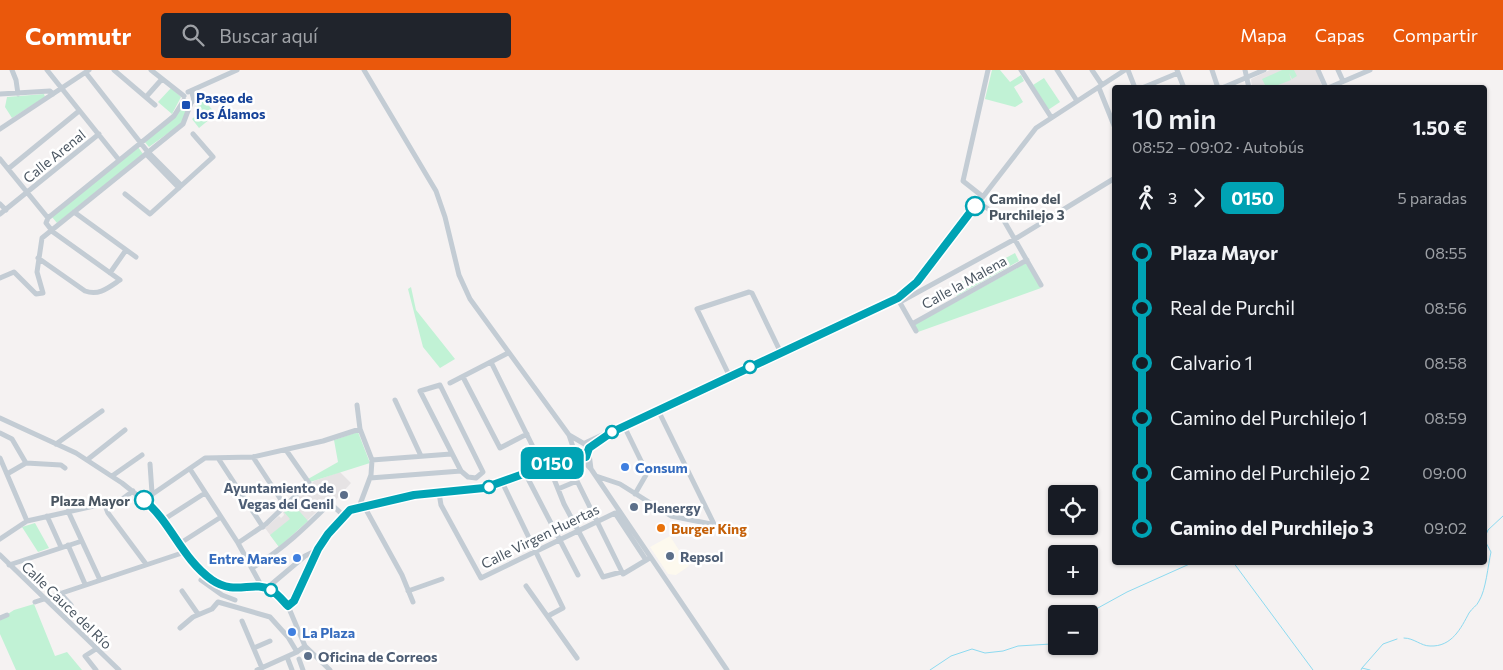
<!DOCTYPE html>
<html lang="es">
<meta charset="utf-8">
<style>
:root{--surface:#171b24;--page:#20242c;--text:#f1f3f6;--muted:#9ea1a6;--accent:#ea580c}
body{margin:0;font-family:Commissioner,sans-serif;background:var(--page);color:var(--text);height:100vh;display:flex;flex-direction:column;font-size:19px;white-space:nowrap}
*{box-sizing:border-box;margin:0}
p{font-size:16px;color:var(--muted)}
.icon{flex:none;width:28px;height:28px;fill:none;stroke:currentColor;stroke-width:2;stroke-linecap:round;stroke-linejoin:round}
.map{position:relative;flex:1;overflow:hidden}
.details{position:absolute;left:1112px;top:15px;width:375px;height:480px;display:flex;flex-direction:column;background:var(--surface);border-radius:5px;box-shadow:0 1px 4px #0004}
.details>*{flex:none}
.badge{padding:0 10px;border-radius:8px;font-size:18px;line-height:32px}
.tools{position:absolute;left:1048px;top:415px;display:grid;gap:10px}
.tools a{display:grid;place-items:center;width:50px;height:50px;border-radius:5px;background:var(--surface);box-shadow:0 1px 4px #0004;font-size:25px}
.map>.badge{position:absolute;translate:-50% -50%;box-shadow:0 0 0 2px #fff}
.legs{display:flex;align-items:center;gap:8px;height:55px;padding:0 20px;font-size:16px}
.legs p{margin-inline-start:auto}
.head{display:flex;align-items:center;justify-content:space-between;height:85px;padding:0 20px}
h1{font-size:28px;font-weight:600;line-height:38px}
ul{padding:0 20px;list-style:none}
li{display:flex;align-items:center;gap:18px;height:55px;font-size:19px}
li i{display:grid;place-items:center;width:8px;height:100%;margin:0 6px;background:currentColor}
li i::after{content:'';width:12px;height:12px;margin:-6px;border:4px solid;border-radius:50%;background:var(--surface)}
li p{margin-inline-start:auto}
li:first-child i{background:linear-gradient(#0000 50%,currentColor 0)}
li:last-child i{background:linear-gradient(currentColor 50%,#0000 0)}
header{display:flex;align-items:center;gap:30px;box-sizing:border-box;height:70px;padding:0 25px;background:var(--accent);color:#fff}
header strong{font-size:24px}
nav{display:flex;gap:28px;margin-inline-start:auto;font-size:18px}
.search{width:350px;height:45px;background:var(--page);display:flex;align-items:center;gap:12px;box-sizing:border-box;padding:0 18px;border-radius:5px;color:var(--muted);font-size:19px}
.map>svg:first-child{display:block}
.commercial{fill:#fdf9ee}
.education{fill:#e6e3e4}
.green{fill:#c1f2d5}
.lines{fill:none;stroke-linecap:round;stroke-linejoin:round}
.stream{stroke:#8ddaf0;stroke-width:1}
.minor{stroke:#c3ccd4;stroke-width:5}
.line-1-casing{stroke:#fff;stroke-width:11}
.line-1{stroke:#00a3b4;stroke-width:8}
.transit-dot{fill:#1a4fb4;stroke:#fff;stroke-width:2}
.stop-1-dot{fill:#fff;stroke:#00a3b4;stroke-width:2.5}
.shop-dot{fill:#3f7fe0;stroke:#fff;stroke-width:2}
.service-dot{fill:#5c6f8a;stroke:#fff;stroke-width:2}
.food-dot{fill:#e8710a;stroke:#fff;stroke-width:2}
.labels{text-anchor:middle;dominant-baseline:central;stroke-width:5;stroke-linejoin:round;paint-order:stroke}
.transit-label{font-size:14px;font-weight:bold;fill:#164399;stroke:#fff;text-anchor:start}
.street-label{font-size:14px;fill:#495561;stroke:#fff}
.stop-label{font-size:14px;font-weight:bold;fill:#495561;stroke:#fff;text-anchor:start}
.shop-label{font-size:14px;font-weight:bold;fill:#366cbe;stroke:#fff;text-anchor:start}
.service-label{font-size:14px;font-weight:bold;fill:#4e5e75;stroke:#fff;text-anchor:start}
.food-label{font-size:14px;font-weight:bold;fill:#c56008;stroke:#fff;text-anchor:start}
</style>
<header>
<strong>Commutr</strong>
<div class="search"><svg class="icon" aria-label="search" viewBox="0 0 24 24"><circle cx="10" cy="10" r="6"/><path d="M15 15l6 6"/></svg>Buscar aquí</div>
<nav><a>Mapa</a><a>Capas</a><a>Compartir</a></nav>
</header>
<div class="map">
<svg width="1503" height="600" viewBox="0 0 1503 600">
<rect width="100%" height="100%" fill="#f5f2f2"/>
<path class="commercial" d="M 670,466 L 689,496 L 676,505 L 668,504 L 650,477 Z"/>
<path class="education" d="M 1270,0 L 1316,0 L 1322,16 L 1252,17 L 1251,9 Z
M 340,402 L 351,413 L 333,433 L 329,430 L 279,477 L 265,458 L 279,446 L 281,448 L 284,445 L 283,442 L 314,411 Z"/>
<path class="green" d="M 992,0 L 1000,0 L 1010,12 L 1021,5 L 1024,11 L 1014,17 L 1023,32 L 1015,37 L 985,29 Z
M 1282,0 L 1294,0 L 1297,6 L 1292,9 L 1289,3 L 1291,10 L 1273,17 L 1266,17 L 1262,9 Z
M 1044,8 L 1060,32 L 1048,40 L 1033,15 Z
M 171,18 L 181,27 L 172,44 L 158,32 Z
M 44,24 L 45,27 L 12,48 L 5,37 L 7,27 Z
M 204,30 L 216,44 L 199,58 L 192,49 L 199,43 L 195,38 Z
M 184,33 L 189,35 L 182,53 L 149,77 L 144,71 Z
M 138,77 L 143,84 L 57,153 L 52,147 Z
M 1015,183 L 1019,191 L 957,226 L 952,217 Z
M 1026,193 L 1041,218 L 918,262 L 914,255 Z
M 411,217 L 416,240 L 455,289 L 440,298 L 423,277 L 408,219 Z
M 358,362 L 370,393 L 310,412 L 308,409 L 338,392 L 334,370 Z
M 293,434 L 308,451 L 279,477 L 270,465 L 290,449 L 284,442 Z
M 35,453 L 49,478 L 38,482 L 22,457 Z
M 34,534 L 55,586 L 67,582 L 82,600 L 16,600 L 0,564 L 0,549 L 14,540 Z"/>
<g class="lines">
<path class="stream" d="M 1485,467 L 1488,460 L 1503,446
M 1233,492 L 1313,600
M 1087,544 L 1127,522 L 1194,492
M 1404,568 C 1414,568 1421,576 1430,576 C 1452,577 1461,558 1469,543 C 1472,538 1477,536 1479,531 C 1486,520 1488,495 1491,482 L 1485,471
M 1362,598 L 1383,574 L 1397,569
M 930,600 L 951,586 L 972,579 L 985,583 L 1003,581 L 1018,576 L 1051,574 L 1056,572
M 1361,600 L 1362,598 L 1370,600"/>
<path class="minor" d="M 12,0 L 16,10 L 18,24
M 47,0 L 119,90
M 114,0 L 155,35
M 151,0 L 184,26
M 364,0 L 436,121 L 445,147 L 459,205 L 470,229 L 569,365 L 576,386 L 582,388 L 588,385
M 1021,0 L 1051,47
M 1057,0 L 1077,31
M 1092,0 L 1102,15
M 1128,0 L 1135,18
M 1177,0 L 1184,18
M 1212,0 L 1218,18
M 1245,0 L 1249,18
M 1318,0 L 1326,18
M 1338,0 L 1343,11
M 86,3 L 147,81 L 181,115
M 1099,18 L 1115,58
M 1142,18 L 1178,3
M 1222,18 L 1264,0
M 1328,18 L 1370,0
M 188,22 L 237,0
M 0,24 L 50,21 L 53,24
M 146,27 L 162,9
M 0,59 L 89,0
M 147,81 L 147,85 L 179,118
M 0,89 L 48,148
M 8,99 L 79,41
M 125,124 L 150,144 L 213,87 L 193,64
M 982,126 L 963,111 L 988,0
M 978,132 L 1003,149 L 1041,215
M 0,134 L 6,140
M 74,142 L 136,187
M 0,144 L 99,64
M 48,148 L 174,46 L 184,30
M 38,188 L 85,221 C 99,226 108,218 120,210 L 53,162 L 46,153 L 48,148
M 110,203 L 126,180
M 0,208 L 14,202 L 36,224 L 43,223 L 37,202 L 42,168 L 183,54 L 191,33 L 194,30 L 192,23
M 899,231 L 916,261
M 900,232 L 1015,169 L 1115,108
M 912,254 L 1027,190
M 491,292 L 539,389 L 537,393 L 538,398
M 463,307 L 500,378 L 527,364
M 730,307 L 697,239 L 749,222 L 752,223 L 781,283
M 450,313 L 508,283
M 440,315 L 483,402 L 476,408 L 468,407 L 461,401 L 420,321 Z
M 395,330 L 421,386
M 357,335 L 360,359 L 372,390 L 371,405 L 359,437
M 658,340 L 715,456
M 0,348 L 76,383 L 122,413 L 152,437 L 197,497 L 210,509 L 231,519 L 262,517 L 273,521 L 288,536 L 305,576 L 330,600
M 624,356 L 646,401 L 646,405 L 635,424
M 0,363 L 12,369 L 26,393 L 61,395 L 65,398
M 569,365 L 588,376 L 591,399
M 585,373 L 904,224 L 917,212 L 1036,58 L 1125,0
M 56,374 L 102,341
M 589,379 L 603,367
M 253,387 L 285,436
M 0,388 L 27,451
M 218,388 L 263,457
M 581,388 L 591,399 L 727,600
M 539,389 L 544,390 L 548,394 L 564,434 L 603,507 L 621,502
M 87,390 L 125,360
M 372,390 L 451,384
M 150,394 L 152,423
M 190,399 L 238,473 L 262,517
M 525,403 L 578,505
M 7,404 L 26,393
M 112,406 L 142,385
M 596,406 L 620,414 L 671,446 L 741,460
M 370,408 L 461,401
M 502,412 L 563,538 L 548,546
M 558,419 L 577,411 L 623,504 L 648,489
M 439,423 L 441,435 L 481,508 L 615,443 L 646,490
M 144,430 L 205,388 L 253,387 L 323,371 L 360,359
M 104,433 L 108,443 L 146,494
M 364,436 L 402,505 L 413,532
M 68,441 L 100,510
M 47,446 L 61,477
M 163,450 L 205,423
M 0,469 L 27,451 L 121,430 L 133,421
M 238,473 L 266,454 L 309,413 L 286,380
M 179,474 L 221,447
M 68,475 L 85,514
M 0,485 L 119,600
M 9,495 L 82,471
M 252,498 C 282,480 306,457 330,433 L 344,446
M 201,510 L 222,525 L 235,530
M 526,516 L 577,588
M 267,518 L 305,486 L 317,480
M 182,521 L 198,544
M 408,521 L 442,509
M 60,523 L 71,535
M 35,532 L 185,482
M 288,536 L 294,531 L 318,479 L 328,464 L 350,441 L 414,425 L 484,418 L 548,394 L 577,387
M 0,548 L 7,545
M 242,551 L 262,598
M 180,558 L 193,547 L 212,539 L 218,532 L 270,547 L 288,567 L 297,582
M 254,578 L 270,571
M 96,579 L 85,586 L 96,600
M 287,587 L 292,600
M 299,589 L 303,600
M 257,600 L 297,582 L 305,576"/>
</g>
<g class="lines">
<g class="line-1-casing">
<path id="line-1" d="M 144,430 C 171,452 182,489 212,510 C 235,526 253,510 271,520 C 278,524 283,531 288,536 L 294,531 L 318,479 L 328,464 L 350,440 L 414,425 L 484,418 L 565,389 L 573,381 L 579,388 L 586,387 L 589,378 L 612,362 L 898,228 L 917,212 L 975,136"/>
</g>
<use href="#line-1" class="line-1"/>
</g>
<rect class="transit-dot" x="181" y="30" width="10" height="10" rx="2.5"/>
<g class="stop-1-dot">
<circle cx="975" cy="136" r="9"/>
<circle cx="750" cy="297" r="6"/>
<circle cx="612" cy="362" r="6"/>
<circle cx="489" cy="417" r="6"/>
<circle cx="144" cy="430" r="9"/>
<circle cx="271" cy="520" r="6"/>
</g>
<g class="shop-dot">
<circle cx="625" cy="397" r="5"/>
<circle cx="297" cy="488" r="5"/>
<circle cx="292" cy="562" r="5"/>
</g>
<g class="service-dot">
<circle cx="344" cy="425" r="5"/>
<circle cx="634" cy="437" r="5"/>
<circle cx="670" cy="486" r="5"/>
<circle cx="308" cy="586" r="5"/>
</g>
<circle class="food-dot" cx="661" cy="458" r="5"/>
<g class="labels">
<g class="transit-label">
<text x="196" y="27">Paseo de<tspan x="196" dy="16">los Álamos</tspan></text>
</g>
<g class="street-label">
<text transform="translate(54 86) rotate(-39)">Calle Arenal</text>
<text transform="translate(964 212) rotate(-29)">Calle la Malena</text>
<text transform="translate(540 466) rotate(-26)">Calle Virgen Huertas</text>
<text transform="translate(67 535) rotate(44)">Calle Cauce del Río</text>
</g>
<g class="stop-label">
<text x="989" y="128">Camino del<tspan x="989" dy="16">Purchilejo 3</tspan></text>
<text x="130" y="430" text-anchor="end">Plaza Mayor</text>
</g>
<g class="shop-label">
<text x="635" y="397">Consum</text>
<text x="287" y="488" text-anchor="end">Entre Mares</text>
<text x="302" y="562">La Plaza</text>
</g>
<g class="service-label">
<text x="334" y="417" text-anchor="end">Ayuntamiento de<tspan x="334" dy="16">Vegas del Genil</tspan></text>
<text x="644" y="437">Plenergy</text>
<text x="680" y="486">Repsol</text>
<text x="318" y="586">Oficina de Correos</text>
</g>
<g class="food-label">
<text x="671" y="458">Burger King</text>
</g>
</g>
</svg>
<div class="tools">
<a><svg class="icon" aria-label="locate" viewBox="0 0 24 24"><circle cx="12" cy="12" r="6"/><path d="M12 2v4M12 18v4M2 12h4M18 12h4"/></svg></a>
<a>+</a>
<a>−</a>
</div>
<b class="badge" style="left:552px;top:393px;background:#00a3b4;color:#fff">0150</b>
<section class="details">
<div class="head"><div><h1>10 min</h1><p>08:52 – 09:02 · Autobús</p></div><b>1.50 €</b></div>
<div class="legs"><svg class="icon" aria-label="walk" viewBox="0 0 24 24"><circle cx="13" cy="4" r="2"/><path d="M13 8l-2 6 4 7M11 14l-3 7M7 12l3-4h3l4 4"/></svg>3<svg class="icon" aria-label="forward" viewBox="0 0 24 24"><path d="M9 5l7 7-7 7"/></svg><b class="badge" style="background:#00a3b4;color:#fff">0150</b><p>5 paradas</p></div>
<ul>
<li><i style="color:#00a3b4"></i><b>Plaza Mayor</b><p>08:55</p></li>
<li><i style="color:#00a3b4"></i><span>Real de Purchil</span><p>08:56</p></li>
<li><i style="color:#00a3b4"></i><span>Calvario 1</span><p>08:58</p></li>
<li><i style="color:#00a3b4"></i><span>Camino del Purchilejo 1</span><p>08:59</p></li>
<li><i style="color:#00a3b4"></i><span>Camino del Purchilejo 2</span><p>09:00</p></li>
<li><i style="color:#00a3b4"></i><b>Camino del Purchilejo 3</b><p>09:02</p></li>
</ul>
</section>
</div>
